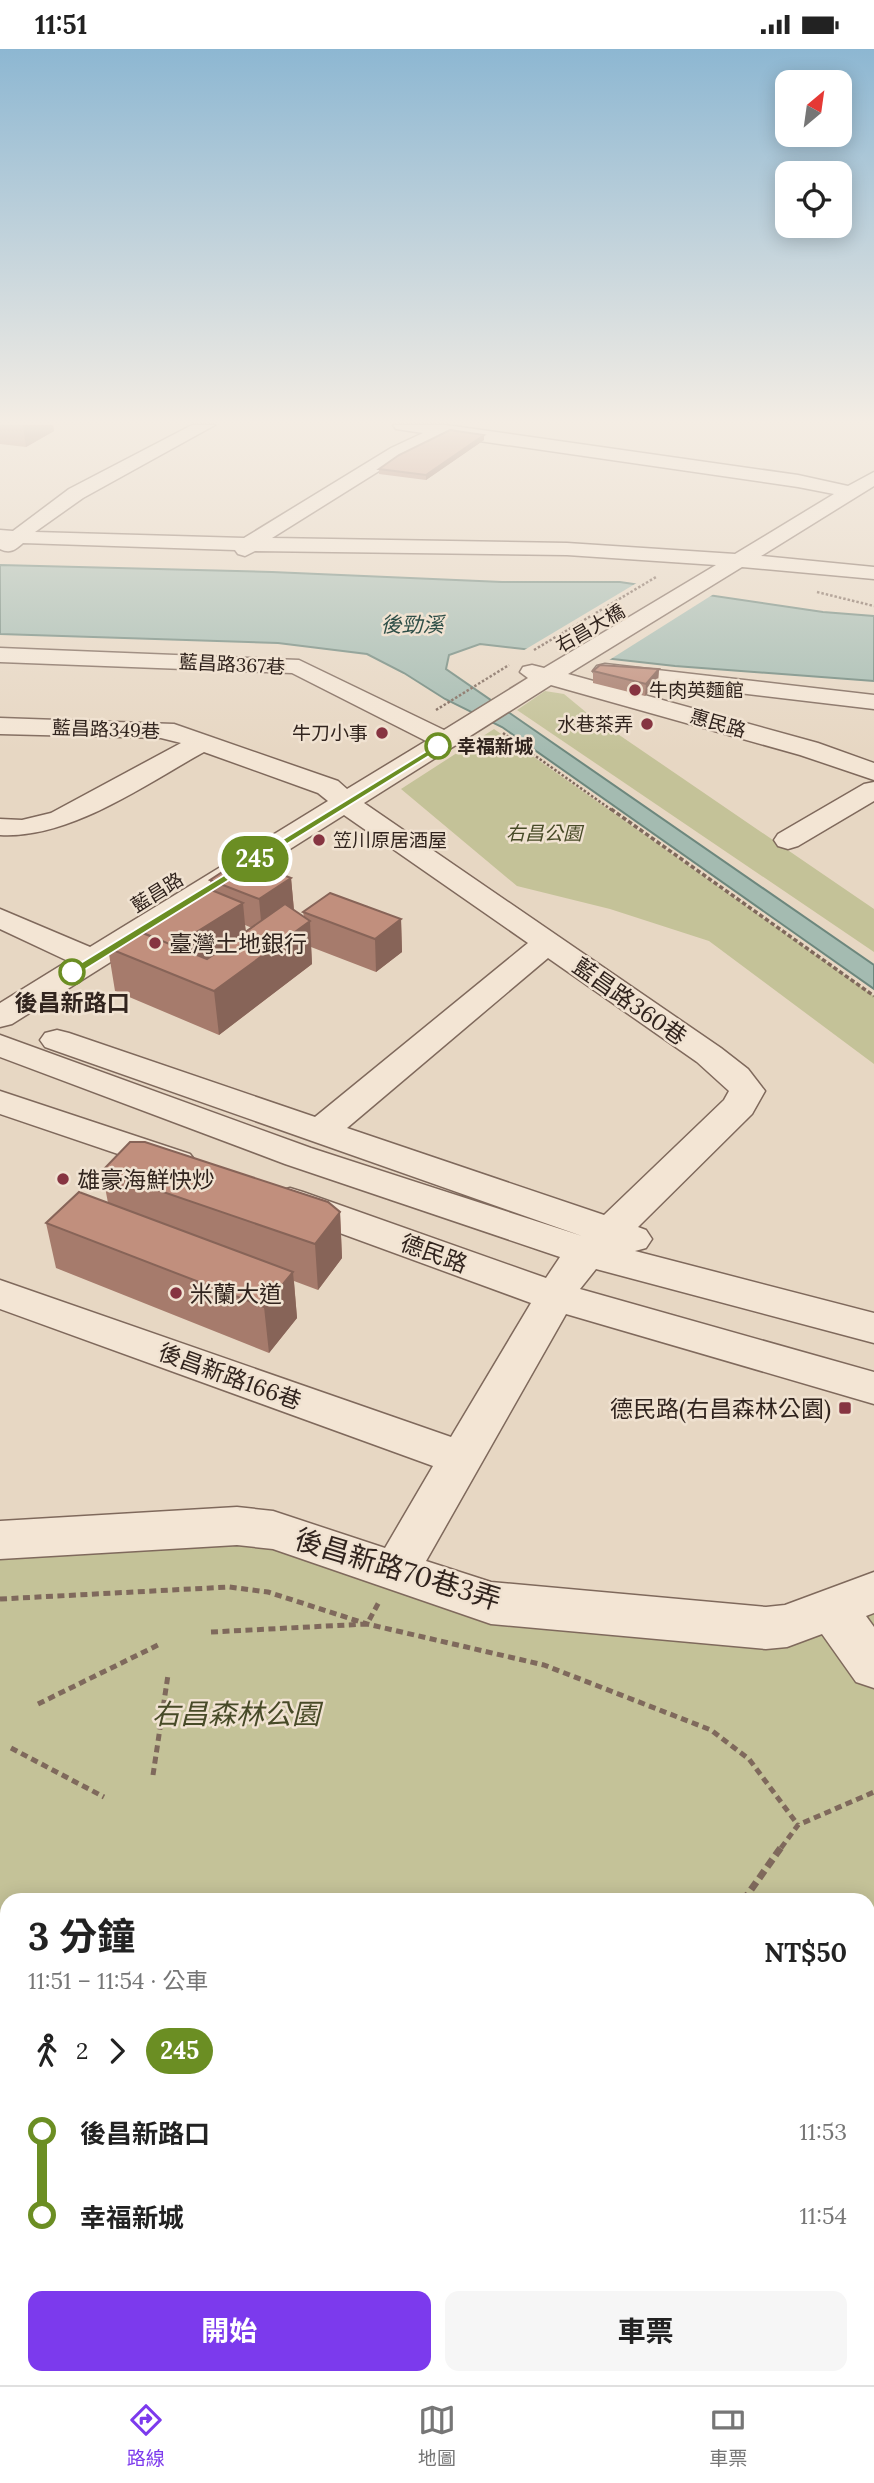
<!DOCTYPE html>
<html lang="zh-TW">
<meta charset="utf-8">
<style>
:root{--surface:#fff;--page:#f6f6f6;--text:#222;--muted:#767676;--line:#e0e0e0;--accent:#7c3aed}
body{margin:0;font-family:Lora,"Noto Sans TC",serif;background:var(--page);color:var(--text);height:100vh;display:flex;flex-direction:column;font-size:26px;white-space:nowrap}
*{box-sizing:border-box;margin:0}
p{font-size:23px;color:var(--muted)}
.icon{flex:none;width:38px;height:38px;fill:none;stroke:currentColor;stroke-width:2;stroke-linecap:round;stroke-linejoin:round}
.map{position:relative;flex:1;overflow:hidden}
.drawer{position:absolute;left:0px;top:1844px;width:875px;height:492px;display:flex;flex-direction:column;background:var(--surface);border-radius:21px 21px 0 0;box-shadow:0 4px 18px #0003}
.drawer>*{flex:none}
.badge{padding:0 14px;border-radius:23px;font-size:24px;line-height:46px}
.needle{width:46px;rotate:29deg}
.controls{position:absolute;left:775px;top:21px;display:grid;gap:14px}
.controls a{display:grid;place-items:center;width:77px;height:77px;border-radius:14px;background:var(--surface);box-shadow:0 4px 18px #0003;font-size:35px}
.map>.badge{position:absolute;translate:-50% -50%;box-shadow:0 0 0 4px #fff}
.legs{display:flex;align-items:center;gap:10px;height:77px;padding:0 28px;font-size:23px}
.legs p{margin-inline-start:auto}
.head{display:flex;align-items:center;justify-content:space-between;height:119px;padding:0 28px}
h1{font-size:38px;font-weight:700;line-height:52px}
.cta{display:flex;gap:14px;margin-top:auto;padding:14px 28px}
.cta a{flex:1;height:80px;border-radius:14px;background:var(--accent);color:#fff;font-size:28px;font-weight:700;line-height:80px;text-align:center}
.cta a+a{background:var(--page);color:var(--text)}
ul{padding:0 28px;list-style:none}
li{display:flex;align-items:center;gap:24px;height:84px;font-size:26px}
li i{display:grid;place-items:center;width:10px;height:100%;margin:0 9px;background:currentColor}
li i::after{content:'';width:18px;height:18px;margin:-9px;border:5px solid;border-radius:50%;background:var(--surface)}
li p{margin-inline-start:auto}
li:first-child i{background:linear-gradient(#0000 50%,currentColor 0)}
li:last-child i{background:linear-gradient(currentColor 50%,#0000 0)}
.status{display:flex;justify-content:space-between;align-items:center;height:49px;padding:0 35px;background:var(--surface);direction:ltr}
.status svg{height:19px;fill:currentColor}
.dock{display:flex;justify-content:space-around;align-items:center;height:98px;border-top:2px solid var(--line);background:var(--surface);font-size:19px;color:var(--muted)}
.dock a{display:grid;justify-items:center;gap:4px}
.dock .selected{color:var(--accent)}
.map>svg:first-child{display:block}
.green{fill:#c4c298;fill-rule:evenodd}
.water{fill:#a4bbb1;stroke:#6d877d;stroke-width:2}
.pier{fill:#e7d7c3}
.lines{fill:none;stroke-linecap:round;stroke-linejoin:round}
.minor-casing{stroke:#7f695c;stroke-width:3}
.path-far3{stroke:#7f695c;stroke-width:2.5;stroke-dasharray:2.5 2;stroke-linecap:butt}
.path-far2{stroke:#7f695c;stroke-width:3.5;stroke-dasharray:4.5 2.5;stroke-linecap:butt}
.path-far1{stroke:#7f695c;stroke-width:5;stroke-dasharray:7 4.5;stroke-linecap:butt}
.path{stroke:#7f695c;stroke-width:7;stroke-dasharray:9 5;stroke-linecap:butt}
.minor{fill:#f3e5d4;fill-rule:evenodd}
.wall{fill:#a67b6c;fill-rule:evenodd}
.shaded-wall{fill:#876458}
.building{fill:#c18f7d;stroke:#876458;stroke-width:2}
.line-1{fill:#6b8e23;stroke:#fff;stroke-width:2}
.poi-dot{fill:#863441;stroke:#f0e2d1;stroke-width:2.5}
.stop-1-dot{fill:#fff;stroke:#6b8e23;stroke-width:3.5}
.labels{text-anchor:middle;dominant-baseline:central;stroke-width:5;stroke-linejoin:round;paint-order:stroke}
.far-street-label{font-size:19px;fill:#31241e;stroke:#f0e2d1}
.far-poi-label{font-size:19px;fill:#31241e;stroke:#f0e2d1;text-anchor:start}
.far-stop-label{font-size:19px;font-weight:bold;fill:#31241e;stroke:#f0e2d1;text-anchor:start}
.far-park-label{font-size:19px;font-style:italic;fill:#474a27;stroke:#f0e2d1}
.far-water-label{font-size:21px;font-style:italic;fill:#2f4f48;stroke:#f0e2d1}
.poi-label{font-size:23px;fill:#31241e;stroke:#f0e2d1;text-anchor:start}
.street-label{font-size:23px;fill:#31241e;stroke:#f0e2d1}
.stop-label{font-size:23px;font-weight:bold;fill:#31241e;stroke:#f0e2d1}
.near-street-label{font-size:28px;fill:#31241e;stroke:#f0e2d1}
.near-park-label{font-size:28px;font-style:italic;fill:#474a27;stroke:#f0e2d1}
</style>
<div class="status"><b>11:51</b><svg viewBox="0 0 49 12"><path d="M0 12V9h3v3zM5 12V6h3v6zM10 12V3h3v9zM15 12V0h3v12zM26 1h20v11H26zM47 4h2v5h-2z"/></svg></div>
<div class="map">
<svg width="874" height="2336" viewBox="0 0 874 2336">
<rect width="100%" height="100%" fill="#e7d7c3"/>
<path class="green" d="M 545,642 L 564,645 L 587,664 L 874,860 L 874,903 L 517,661 Z
M 494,680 L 874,947 L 874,1015 L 709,892 L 610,860 L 517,837 L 401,740 Z
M 270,1479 L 548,1572 L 791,1577 L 874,1544 L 874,2336 L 0,2336 L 0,1484 ZM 7,1852 L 868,1852 L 868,2329 L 7,2329 Z"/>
<path class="water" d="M 0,516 L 272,523 L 502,533 L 620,533 L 823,563 L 874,567 L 874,632 L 675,617 L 480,595 L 449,606 L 446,620 L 874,916 L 874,940 L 502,678 L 445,650 L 404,624 L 367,605 L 278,594 L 0,585 Z
M 868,2313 L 874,2315 L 874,2336 L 521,2336 L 524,2329 L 868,2329 Z"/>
<path class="pier" d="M 640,532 L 717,543 L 606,613 L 521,603 Z"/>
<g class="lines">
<g class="minor-casing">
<path id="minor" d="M 192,376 L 215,376 L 83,449 L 35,483 L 244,489 L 391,399 L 423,384 L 396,380 L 393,376 L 446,376 L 798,426 L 848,437 L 874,423 L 874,437 L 761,507 L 874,518 L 874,530 L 742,518 L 568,625 L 818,694 L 874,714 L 874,731 L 800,706 L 551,636 L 364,754 L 721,999 L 748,1020 L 765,1042 L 752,1065 L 638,1178 L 646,1181 L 652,1190 L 646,1199 L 635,1202 L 874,1264 L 874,1294 L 596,1220 L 580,1240 L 874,1323 L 874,1355 L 566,1265 L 426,1512 L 491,1533 L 766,1558 L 785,1556 L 874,1523 L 874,1564 L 866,1567 L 874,1578 L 874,1639 L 856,1633 L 822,1585 L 787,1598 L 766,1600 L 491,1575 L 273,1500 L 237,1496 L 0,1510 L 0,1472 L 237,1458 L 273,1462 L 385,1499 L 433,1417 L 0,1260 L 0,1231 L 451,1388 L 531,1254 L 277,1161 L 271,1152 L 277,1143 L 290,1139 L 303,1143 L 546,1229 L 560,1208 L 285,1115 L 0,1008 L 0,986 L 311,1099 L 582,1187 L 45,998 L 40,991 L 45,984 L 57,981 L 69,984 L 315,1068 L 528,894 L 344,766 L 12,975 L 0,978 L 0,954 L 68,912 L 0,880 L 0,860 L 90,898 L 328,752 L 318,744 L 204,703 C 144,736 70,790 0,786 L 0,770 L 22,771 L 51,764 L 181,694 L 161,689 L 0,685 L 0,669 L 174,675 L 338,732 L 347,740 L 426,692 L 292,624 L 0,613 L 0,599 L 299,611 L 444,681 L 528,629 L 520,623 L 523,618 L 532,616 L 544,619 L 716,516 L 567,506 L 255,502 L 245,507 L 238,505 L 235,501 L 23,494 C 15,501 10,505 0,500 L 0,481 L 13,482 L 69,440 ZM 445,387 L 798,438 L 834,445 L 735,505 L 567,494 L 272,489 L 403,407 ZM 548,909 L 697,1013 L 729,1042 L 724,1051 L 604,1166 L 347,1079 Z
M 605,615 L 874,646 L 874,660 L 597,627 L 593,622 L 597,617 Z
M 874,733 L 874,752 L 798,797 L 788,800 L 778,797 L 774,791 L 778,785 L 864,735 Z
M 0,1042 L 190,1105 L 196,1113 L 190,1121 L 177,1125 L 0,1065 Z"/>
</g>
<path class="path-far3" d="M 817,543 L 874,557
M 534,601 L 656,528
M 436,661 L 509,616
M 503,684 L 613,762"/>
<path class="path-far2" d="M 611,760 L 874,947"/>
<path class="path-far1" d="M 0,1550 L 229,1538 L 268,1543 L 367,1575 L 544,1616 L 711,1681 L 749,1710 L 798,1776
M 211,1583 L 367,1575 L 379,1553
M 38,1655 L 158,1596
M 11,1699 L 104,1748
M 153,1726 L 168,1626
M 781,1799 L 798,1776 L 874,1743"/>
<path class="path" d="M 743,1852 L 782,1797
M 868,2264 L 874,2266
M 409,2336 L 414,2329
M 512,2336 L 513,2329"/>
<use href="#minor" class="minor"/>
</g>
<path class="wall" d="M 0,376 L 53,376 L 54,382 L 26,398 L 0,395 Z
M 484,386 L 484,391 L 426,431 L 379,425 L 379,420 Z
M 659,620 L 658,632 L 645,647 L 593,634 L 593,622 Z
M 291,829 L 294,861 L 304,868 L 303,863 L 401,870 L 402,903 L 376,923 L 311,898 L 312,915 L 219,986 L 115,942 L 108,899 L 141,884 L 211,841 L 210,831 ZM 245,876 L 252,879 L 246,883 Z
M 102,1122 L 340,1163 L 342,1209 L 318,1241 L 294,1232 L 297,1269 L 269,1304 L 56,1219 L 46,1174 L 108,1154 Z
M 868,1964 L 874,2195 L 874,2199 L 868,2209 Z"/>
<path class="shaded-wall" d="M 23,376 L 53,376 L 54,382 L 26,398 Z
M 484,386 L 484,391 L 426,431 L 426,426 Z
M 659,620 L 658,632 L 645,647 L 646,635 Z
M 291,829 L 294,862 L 262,883 L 259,850 Z
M 243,854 L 246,886 L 181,929 L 174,897 Z
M 401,870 L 402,903 L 376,923 L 375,890 Z
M 310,872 L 312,915 L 219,986 L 214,942 Z
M 340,1163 L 342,1209 L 318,1241 L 315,1195 Z
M 293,1223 L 297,1269 L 269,1304 L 264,1258 Z"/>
<path class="building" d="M 450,381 L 484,386 L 426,426 L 379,420 L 399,406 Z
M 600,616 L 659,620 L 646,635 L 593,622 Z
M 242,810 L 291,829 L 259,850 L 210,831 Z
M 209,840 L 243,854 L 174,897 L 141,883 Z
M 330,844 L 401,870 L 375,890 L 303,863 Z
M 285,855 L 310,872 L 214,942 L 108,899 L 135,881 L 207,910 Z
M 130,1093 L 145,1093 L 328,1153 L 340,1163 L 315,1195 L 102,1122 Z
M 79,1143 L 293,1223 L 264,1258 L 46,1174 Z
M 868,1964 L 874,1967 L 874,2195 L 868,2192 Z"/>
<linearGradient id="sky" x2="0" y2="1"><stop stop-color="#8db7d2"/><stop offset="0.53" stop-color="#f4ede4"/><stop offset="1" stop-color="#f4ede4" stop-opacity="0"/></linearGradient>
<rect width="874" height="703" fill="url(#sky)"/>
<path class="line-1" d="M 438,695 L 442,695 L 442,699 L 76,926 L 66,923 Z"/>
<g class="poi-dot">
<circle cx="635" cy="641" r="7"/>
<circle cx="647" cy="675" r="7"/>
<circle cx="382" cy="684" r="7"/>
<circle cx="319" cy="791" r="7"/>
<circle cx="155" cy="894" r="7"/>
<circle cx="63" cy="1130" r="7"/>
<circle cx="176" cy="1244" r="7"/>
<rect x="838" y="1352" width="14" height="14" rx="3.5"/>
</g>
<g class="stop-1-dot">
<circle cx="438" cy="697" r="12"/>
<circle cx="72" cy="923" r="12"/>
</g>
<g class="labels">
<g class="far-street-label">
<text transform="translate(590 579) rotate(-30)">右昌大橋</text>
<text transform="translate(232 615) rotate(3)">藍昌路367巷</text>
<text transform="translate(718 674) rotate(16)">惠民路</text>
<text transform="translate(106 680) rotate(2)">藍昌路349巷</text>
<text transform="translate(157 843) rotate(-32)">藍昌路</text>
</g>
<g class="far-poi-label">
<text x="649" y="641">牛肉英麵館</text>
<text x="633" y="675" text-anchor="end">水巷茶弄</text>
<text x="368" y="684" text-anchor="end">牛刀小事</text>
<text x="333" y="791">笠川原居酒屋</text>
</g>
<g class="far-stop-label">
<text x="457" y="697">幸福新城</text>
</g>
<g class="far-park-label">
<text x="544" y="784">右昌公園</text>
</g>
<g class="far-water-label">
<text x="412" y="575">後勁溪</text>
</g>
<g class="poi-label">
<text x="169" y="894">臺灣土地銀行</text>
<text x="77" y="1130">雄豪海鮮快炒</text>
<text x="190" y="1244">米蘭大道</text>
<text x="831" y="1359" text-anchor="end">德民路(右昌森林公園)</text>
</g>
<g class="street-label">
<text transform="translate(630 952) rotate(35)">藍昌路360巷</text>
<text transform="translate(434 1204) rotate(20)">德民路</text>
<text transform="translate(230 1327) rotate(20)">後昌新路166巷</text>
</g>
<g class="stop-label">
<text x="72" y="953">後昌新路口</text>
</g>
<g class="near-street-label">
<text transform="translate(398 1520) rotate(17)">後昌新路70巷3弄</text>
</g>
<g class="near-park-label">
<text x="236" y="1665">右昌森林公園</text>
</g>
</g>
</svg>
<div class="controls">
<a><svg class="needle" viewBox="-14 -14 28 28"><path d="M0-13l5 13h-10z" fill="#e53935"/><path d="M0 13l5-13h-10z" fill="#767676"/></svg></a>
<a><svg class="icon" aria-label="locate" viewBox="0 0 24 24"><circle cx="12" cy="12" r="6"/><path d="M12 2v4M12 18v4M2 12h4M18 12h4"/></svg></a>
</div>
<b class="badge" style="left:255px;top:810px;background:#6b8e23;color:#fff">245</b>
<section class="drawer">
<div class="head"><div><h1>3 分鐘</h1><p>11:51 – 11:54 · 公車</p></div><b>NT$50</b></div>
<div class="legs"><svg class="icon" aria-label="walk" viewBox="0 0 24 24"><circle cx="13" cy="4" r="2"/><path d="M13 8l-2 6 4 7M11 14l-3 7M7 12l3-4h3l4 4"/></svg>2<svg class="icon" aria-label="forward" viewBox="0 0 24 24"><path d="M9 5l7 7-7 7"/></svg><b class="badge" style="background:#6b8e23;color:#fff">245</b></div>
<ul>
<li><i style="color:#6b8e23"></i><b>後昌新路口</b><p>11:53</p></li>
<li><i style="color:#6b8e23"></i><b>幸福新城</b><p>11:54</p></li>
</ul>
<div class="cta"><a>開始</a><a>車票</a></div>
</section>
</div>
<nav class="dock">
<a class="selected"><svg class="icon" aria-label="directions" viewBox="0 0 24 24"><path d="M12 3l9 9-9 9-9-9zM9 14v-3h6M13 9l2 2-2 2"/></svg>路線</a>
<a><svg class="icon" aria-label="map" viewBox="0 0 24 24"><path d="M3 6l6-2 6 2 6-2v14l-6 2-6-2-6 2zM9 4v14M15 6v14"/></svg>地圖</a>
<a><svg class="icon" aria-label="tickets" viewBox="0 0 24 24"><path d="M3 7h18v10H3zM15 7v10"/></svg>車票</a>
</nav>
